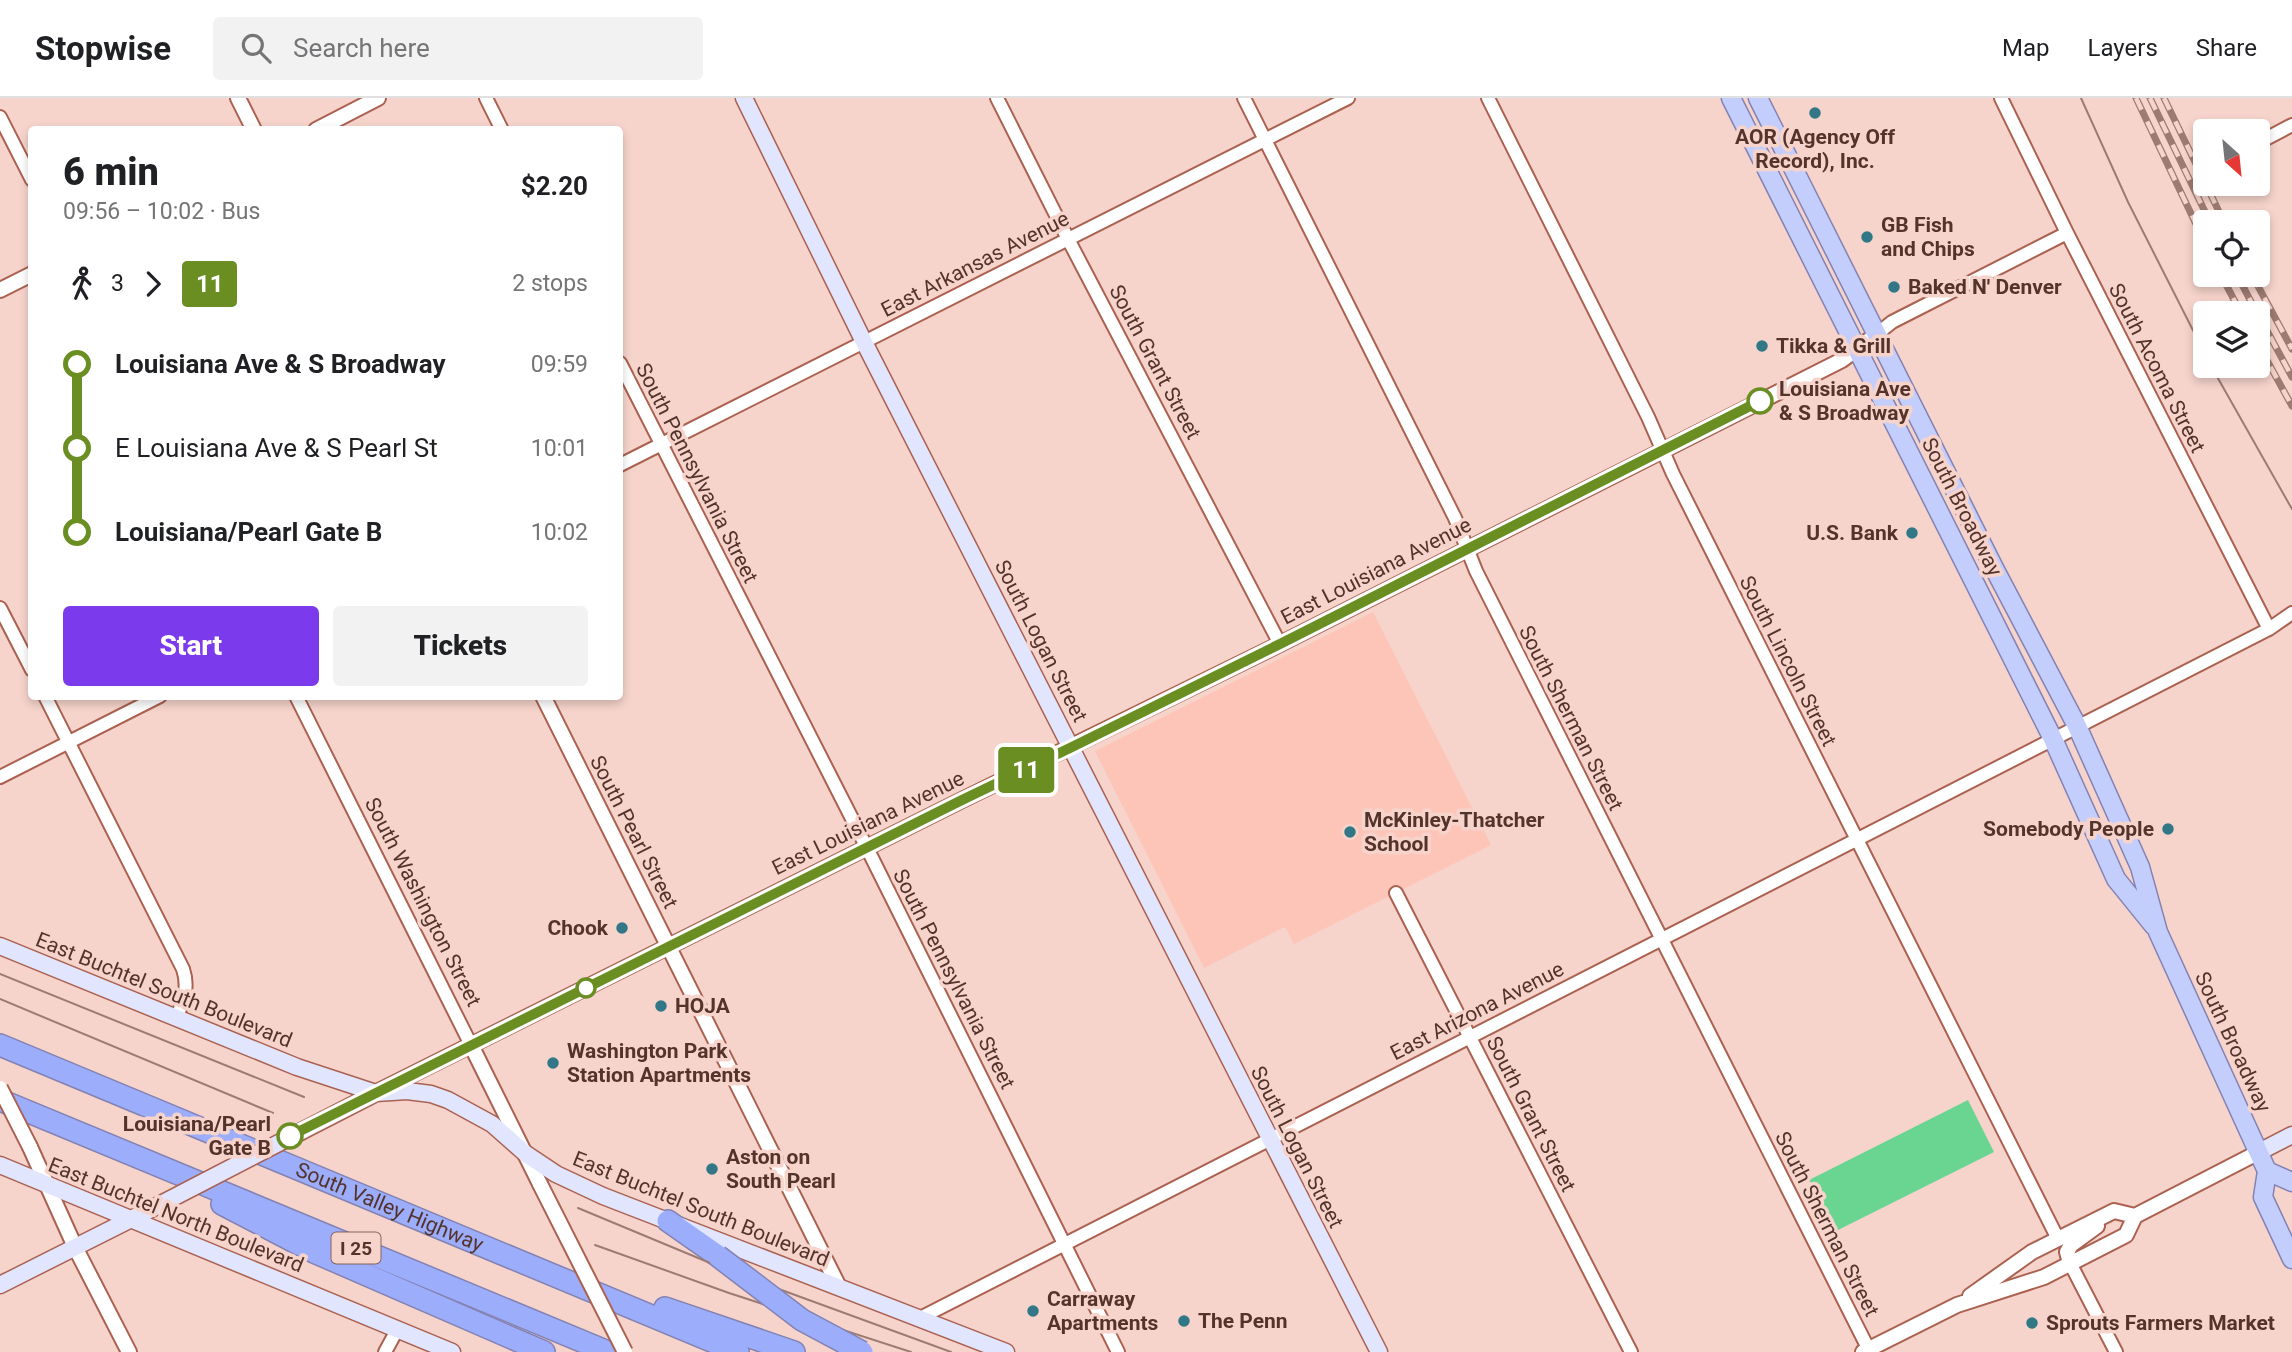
<!DOCTYPE html>
<meta charset="utf-8">
<style>
:root{--surface:#fff;--page:#f2f2f2;--text:#202124;--muted:#757577;--line:#e0e0e0;--accent:#7c3aed}
body{margin:0;font-family:Roboto,sans-serif;background:var(--page);color:var(--text);height:100vh;display:flex;flex-direction:column;font-size:26px;white-space:nowrap}
*{box-sizing:border-box;margin:0}
p{font-size:23px;color:var(--muted)}
.icon{flex:none;width:38px;height:38px;fill:none;stroke:currentColor;stroke-width:2;stroke-linecap:round;stroke-linejoin:round}
.map{position:relative;flex:1;overflow:hidden}
.details{position:absolute;left:28px;top:28px;width:595px;height:574px;display:flex;flex-direction:column;background:var(--surface);border-radius:7px;box-shadow:0 4px 10px #0003}
.details>*{flex:none}
.badge{padding:0 14px;border-radius:5px;font-size:24px;line-height:46px}
.needle{width:46px;rotate:153deg}
.buttons{position:absolute;left:2193px;top:21px;display:grid;gap:14px}
.buttons a{display:grid;place-items:center;width:77px;height:77px;border-radius:7px;background:var(--surface);box-shadow:0 4px 10px #0003;font-size:35px}
.map>.badge{position:absolute;translate:-50% -50%;box-shadow:0 0 0 4px #fff}
.legs{display:flex;align-items:center;gap:10px;height:77px;padding:0 35px;font-size:23px}
.legs p{margin-inline-start:auto}
.head{display:flex;align-items:center;justify-content:space-between;height:119px;padding:0 35px}
h1{font-size:38px;font-weight:800;line-height:52px}
.cta{display:flex;gap:14px;margin-top:auto;padding:14px 35px}
.cta a{flex:1;height:80px;border-radius:7px;background:var(--accent);color:#fff;font-size:28px;font-weight:800;line-height:80px;text-align:center}
.cta a+a{background:var(--page);color:var(--text)}
ul{padding:0 35px;list-style:none}
li{display:flex;align-items:center;gap:24px;height:84px;font-size:26px}
li i{display:grid;place-items:center;width:10px;height:100%;margin:0 9px;background:currentColor}
li i::after{content:'';width:18px;height:18px;margin:-9px;border:5px solid;border-radius:50%;background:var(--surface)}
li p{margin-inline-start:auto}
li:first-child i{background:linear-gradient(#0000 50%,currentColor 0)}
li:last-child i{background:linear-gradient(currentColor 50%,#0000 0)}
header{display:flex;align-items:center;gap:42px;box-sizing:border-box;height:98px;padding:0 35px;background:var(--surface);border-bottom:2px solid var(--line)}
header strong{font-size:33px}
nav{display:flex;gap:38px;margin-inline-start:auto;font-size:24px}
.search{width:490px;height:63px;background:var(--page);display:flex;align-items:center;gap:18px;box-sizing:border-box;padding:0 24px;border-radius:7px;color:var(--muted);font-size:26px}
.map>svg:first-child{display:block}
.built{fill:#fdc5b8}
.green{fill:#69d591}
.lines{fill:none;stroke-linecap:round;stroke-linejoin:round}
.minor-casing{stroke:#ab6150;stroke-width:16}
.tertiary-casing{stroke:#ab6150;stroke-width:18}
.secondary-casing{stroke:#ab6150;stroke-width:19}
.primary-casing{stroke:#8382b2;stroke-width:21}
.motorway-casing{stroke:#8382b2;stroke-width:24}
.minor{stroke:#fff;stroke-width:12}
.tertiary{stroke:#fff;stroke-width:14}
.secondary{stroke:#e1e6fe;stroke-width:16}
.primary{stroke:#c4cefd;stroke-width:18}
.motorway{stroke:#9cadfb;stroke-width:21}
.tram{stroke:#9d7b73;stroke-width:2}
.rail-casing{stroke:#9d7b73;stroke-width:7}
.rail{stroke:#f6d4cc;stroke-width:4.5;stroke-dasharray:13;stroke-linecap:butt}
.tertiary-bridge-casing{stroke:#ab6150;stroke-width:18;stroke-linecap:butt}
.secondary-bridge-casing{stroke:#ab6150;stroke-width:19;stroke-linecap:butt}
.motorway-bridge-casing{stroke:#8382b2;stroke-width:24;stroke-linecap:butt}
.tertiary-bridge{stroke:#fff;stroke-width:14}
.secondary-bridge{stroke:#e1e6fe;stroke-width:16}
.motorway-bridge{stroke:#9cadfb;stroke-width:21}
.line-1-casing{stroke:#fff;stroke-width:16}
.line-1{stroke:#6b8e23;stroke-width:10}
.poi-dot{fill:#327786;stroke:#f6d4cc;stroke-width:2.5}
.stop-1-dot{fill:#fff;stroke:#6b8e23;stroke-width:3.5}
.labels{text-anchor:middle;dominant-baseline:central;stroke-width:7;stroke-linejoin:round;paint-order:stroke}
.shield{fill:#f6d4cc;stroke:#85635b;stroke-width:2}
.shield-label{font-size:19px;font-weight:bold;fill:#54332b}
.poi-label{font-size:21px;font-weight:bold;fill:#54332b;stroke:#f6d4cc;text-anchor:start}
.street-label{font-size:21px;fill:#54332b;stroke:#f6d4cc}
.stop-label{font-size:21px;font-weight:bold;fill:#54332b;stroke:#f6d4cc;text-anchor:start}
</style>
<header>
<strong>Stopwise</strong>
<div class="search"><svg class="icon" aria-label="search" viewBox="0 0 24 24"><circle cx="10" cy="10" r="6"/><path d="M15 15l6 6"/></svg>Search here</div>
<nav><a>Map</a><a>Layers</a><a>Share</a></nav>
</header>
<div class="map">
<svg width="2292" height="1254" viewBox="0 0 2292 1254">
<rect width="100%" height="100%" fill="#f6d4cc"/>
<path class="built" d="M 1373,514 L 1491,747 L 1294,846 L 1285,829 L 1204,870 L 1095,653 Z"/>
<path class="green" d="M 1968,1002 L 1994,1054 L 1834,1134 L 1809,1082 Z"/>
<g class="lines">
<g class="minor-casing">
<path id="minor" d="M 486,0 L 502,32
M 997,0 L 1068,141 L 1280,546
M 1244,0 L 1455,420 L 1476,473 L 1870,1254
M 1488,0 L 1648,319 L 1673,376 L 2058,1141
M 2001,0 L 2067,135 L 2269,531
M 0,19 L 32,82
M 2258,45 L 2292,27
M 1877,236 L 1892,224 L 2067,135
M 620,265 L 867,750 L 1118,1254
M 620,367 L 1348,0
M 0,510 L 32,572
M 45,598 L 183,871 C 189,889 184,903 176,920
M 296,598 L 471,947
M 0,679 L 160,598
M 1396,795 L 1631,1254
M 2070,1165 L 2116,1254
M 920,1220 L 2269,531 L 2292,515
M 385,1254 L 397,1232"/>
</g>
<g class="tertiary-casing">
<path id="tertiary" d="M 238,0 L 254,32
M 316,32 L 378,0
M 0,192 L 32,176
M 543,598 L 839,1189
M 471,947 L 540,1086
M 377,994 L 962,702 L 1280,546 L 1842,262 L 1877,236
M 30,1049 L 75,1149 L 129,1254
M 2070,1165 L 2067,1154 L 2071,1147 L 2097,1128
M 1970,1198 L 2032,1154 L 2114,1113 L 2135,1118
M 1863,1254 L 1957,1207 L 2044,1179 L 2126,1137 L 2135,1118 L 2259,1054"/>
</g>
<g class="secondary-casing">
<path id="secondary" d="M 744,0 L 864,244 L 1379,1254
M 0,848 L 297,969 L 376,995 L 407,993 L 431,996 L 448,1002 L 492,1026 L 526,1056 L 556,1076 L 603,1098 L 1006,1254
M 302,1033 L 376,995
M 2259,1054 L 2292,1037
M 0,1067 L 452,1254
M 0,1187 L 159,1107"/>
</g>
<g class="primary-casing">
<path id="primary" d="M 1731,0 L 2053,641 L 2116,781 L 2154,828
M 1758,0 L 1994,470 L 2077,628 L 2140,769 L 2158,834 L 2267,1073 L 2263,1099 L 2292,1161
M 2267,1073 L 2292,1084"/>
</g>
<g class="motorway-casing">
<g id="motorway">
<path id="s1" d="M 0,947 L 738,1254"/>
<path d="M 0,1002 L 608,1254"/>
<path d="M 222,1106 L 314,1154 L 544,1254"/>
<path d="M 668,1123 L 718,1158"/>
<path d="M 665,1210 L 794,1254"/>
</g>
</g>
<use href="#minor" class="minor"/>
<use href="#tertiary" class="tertiary"/>
<use href="#secondary" class="secondary"/>
<use href="#primary" class="primary"/>
<use href="#motorway" class="motorway"/>
<path class="tram" d="M 2081,0 L 2128,104 L 2205,256
M 2211,268 L 2292,411
M 0,876 L 304,999
M 0,901 L 273,1015
M 578,1110 L 727,1172 L 951,1254
M 595,1147 L 729,1195 L 911,1254"/>
<g class="rail-casing">
<path id="rail" d="M 2136,0 L 2205,145
M 2150,0 L 2210,124
M 2164,0 L 2224,124
M 2221,177 L 2241,215
M 2237,177 L 2257,215
M 2252,177 L 2292,251
M 2258,216 L 2292,279
M 2258,246 L 2292,308"/>
</g>
<use href="#rail" class="rail"/>
<g class="tertiary-bridge-casing">
<path id="tertiary-bridge" d="M 0,990 L 30,1049
M 540,1086 L 625,1254"/>
</g>
<g class="secondary-bridge-casing">
<path id="secondary-bridge" d="M 159,1107 L 302,1033"/>
</g>
<g class="motorway-bridge-casing">
<path id="motorway-bridge" d="M 718,1158 L 802,1222 L 862,1254"/>
</g>
<use href="#tertiary-bridge" class="tertiary-bridge"/>
<use href="#secondary-bridge" class="secondary-bridge"/>
<use href="#motorway-bridge" class="motorway-bridge"/>
</g>
<g class="lines">
<g class="line-1-casing">
<path id="line-1" d="M 290,1038 L 962,702 L 1072,649 L 1280,546 L 1760,303"/>
</g>
<use href="#line-1" class="line-1"/>
</g>
<g class="poi-dot">
<circle cx="1815" cy="15" r="7"/>
<circle cx="1867" cy="139" r="7"/>
<circle cx="1894" cy="189" r="7"/>
<circle cx="1762" cy="248" r="7"/>
<circle cx="1912" cy="435" r="7"/>
<circle cx="2168" cy="731" r="7"/>
<circle cx="1350" cy="734" r="7"/>
<circle cx="622" cy="830" r="7"/>
<circle cx="661" cy="908" r="7"/>
<circle cx="553" cy="965" r="7"/>
<circle cx="712" cy="1071" r="7"/>
<circle cx="1033" cy="1213" r="7"/>
<circle cx="1184" cy="1223" r="7"/>
<circle cx="2032" cy="1225" r="7"/>
</g>
<g class="stop-1-dot">
<circle cx="1760" cy="303" r="12"/>
<circle cx="586" cy="890" r="9"/>
<circle cx="290" cy="1038" r="12"/>
</g>
<g class="labels">
<rect class="shield" x="331.5" y="1134.5" width="49" height="31" rx="5"/>
<g class="shield-label">
<text x="356" y="1150">I 25</text>
</g>
<g class="poi-label">
<text x="1815" y="39" text-anchor="middle">AOR (Agency Off<tspan x="1815" dy="24">Record), Inc.</tspan></text>
<text x="1881" y="127">GB Fish<tspan x="1881" dy="24">and Chips</tspan></text>
<text x="1908" y="189">Baked N' Denver</text>
<text x="1776" y="248">Tikka &amp; Grill</text>
<text x="1898" y="435" text-anchor="end">U.S. Bank</text>
<text x="1364" y="722">McKinley-Thatcher<tspan x="1364" dy="24">School</tspan></text>
<text x="2154" y="731" text-anchor="end">Somebody People</text>
<text x="608" y="830" text-anchor="end">Chook</text>
<text x="675" y="908">HOJA</text>
<text x="567" y="953">Washington Park<tspan x="567" dy="24">Station Apartments</tspan></text>
<text x="726" y="1059">Aston on<tspan x="726" dy="24">South Pearl</tspan></text>
<text x="1047" y="1201">Carraway<tspan x="1047" dy="24">Apartments</tspan></text>
<text x="1198" y="1223">The Penn</text>
<text x="2046" y="1225">Sprouts Farmers Market</text>
</g>
<g class="street-label">
<text transform="translate(975 166) rotate(-27)">East Arkansas Avenue</text>
<text transform="translate(1155 264) rotate(62)">South Grant Street</text>
<text transform="translate(2157 270) rotate(63)">South Acoma Street</text>
<text transform="translate(697 375) rotate(63)">South Pennsylvania Street</text>
<text transform="translate(1962 409) rotate(63)">South Broadway</text>
<text transform="translate(1376 473) rotate(-27)">East Louisiana Avenue</text>
<text transform="translate(1041 543) rotate(63)">South Logan Street</text>
<text transform="translate(1788 563) rotate(63)">South Lincoln Street</text>
<text transform="translate(1571 620) rotate(63)">South Sherman Street</text>
<text transform="translate(868 725) rotate(-26)">East Louisiana Avenue</text>
<text transform="translate(634 734) rotate(63)">South Pearl Street</text>
<text transform="translate(423 804) rotate(63)">South Washington Street</text>
<text transform="translate(954 881) rotate(63)">South Pennsylvania Street</text>
<text transform="translate(164 892) rotate(22)">East Buchtel South Boulevard</text>
<text transform="translate(1477 913) rotate(-27)">East Arizona Avenue</text>
<text transform="translate(2233 944) rotate(65)">South Broadway</text>
<text transform="translate(1531 1016) rotate(63)">South Grant Street</text>
<text transform="translate(1297 1049) rotate(63)">South Logan Street</text>
<text stroke="none"><textPath href="#s1" startOffset="422">South Valley Highway</textPath></text>
<text transform="translate(701 1111) rotate(22)">East Buchtel South Boulevard</text>
<text transform="translate(176 1117) rotate(22)">East Buchtel North Boulevard</text>
<text transform="translate(1827 1126) rotate(63)">South Sherman Street</text>
</g>
<g class="stop-label">
<text x="1779" y="291">Louisiana Ave<tspan x="1779" dy="24">&amp; S Broadway</tspan></text>
<text x="271" y="1026" text-anchor="end">Louisiana/Pearl<tspan x="271" dy="24">Gate B</tspan></text>
</g>
</g>
</svg>
<div class="buttons">
<a><svg class="needle" viewBox="-14 -14 28 28"><path d="M0-13l5 13h-10z" fill="#e53935"/><path d="M0 13l5-13h-10z" fill="#757577"/></svg></a>
<a><svg class="icon" aria-label="locate" viewBox="0 0 24 24"><circle cx="12" cy="12" r="6"/><path d="M12 2v4M12 18v4M2 12h4M18 12h4"/></svg></a>
<a><svg class="icon" aria-label="layers" viewBox="0 0 24 24"><path d="M12 4l9 5-9 5-9-5zM3 14l9 5 9-5"/></svg></a>
</div>
<b class="badge" style="left:1026px;top:672px;background:#6b8e23;color:#fff">11</b>
<section class="details">
<div class="head"><div><h1>6 min</h1><p>09:56 – 10:02 · Bus</p></div><b>$2.20</b></div>
<div class="legs"><svg class="icon" aria-label="walk" viewBox="0 0 24 24"><circle cx="13" cy="4" r="2"/><path d="M13 8l-2 6 4 7M11 14l-3 7M7 12l3-4h3l4 4"/></svg>3<svg class="icon" aria-label="forward" viewBox="0 0 24 24"><path d="M9 5l7 7-7 7"/></svg><b class="badge" style="background:#6b8e23;color:#fff">11</b><p>2 stops</p></div>
<ul>
<li><i style="color:#6b8e23"></i><b>Louisiana Ave &amp; S Broadway</b><p>09:59</p></li>
<li><i style="color:#6b8e23"></i><span>E Louisiana Ave &amp; S Pearl St</span><p>10:01</p></li>
<li><i style="color:#6b8e23"></i><b>Louisiana/Pearl Gate B</b><p>10:02</p></li>
</ul>
<div class="cta"><a>Start</a><a>Tickets</a></div>
</section>
</div>
